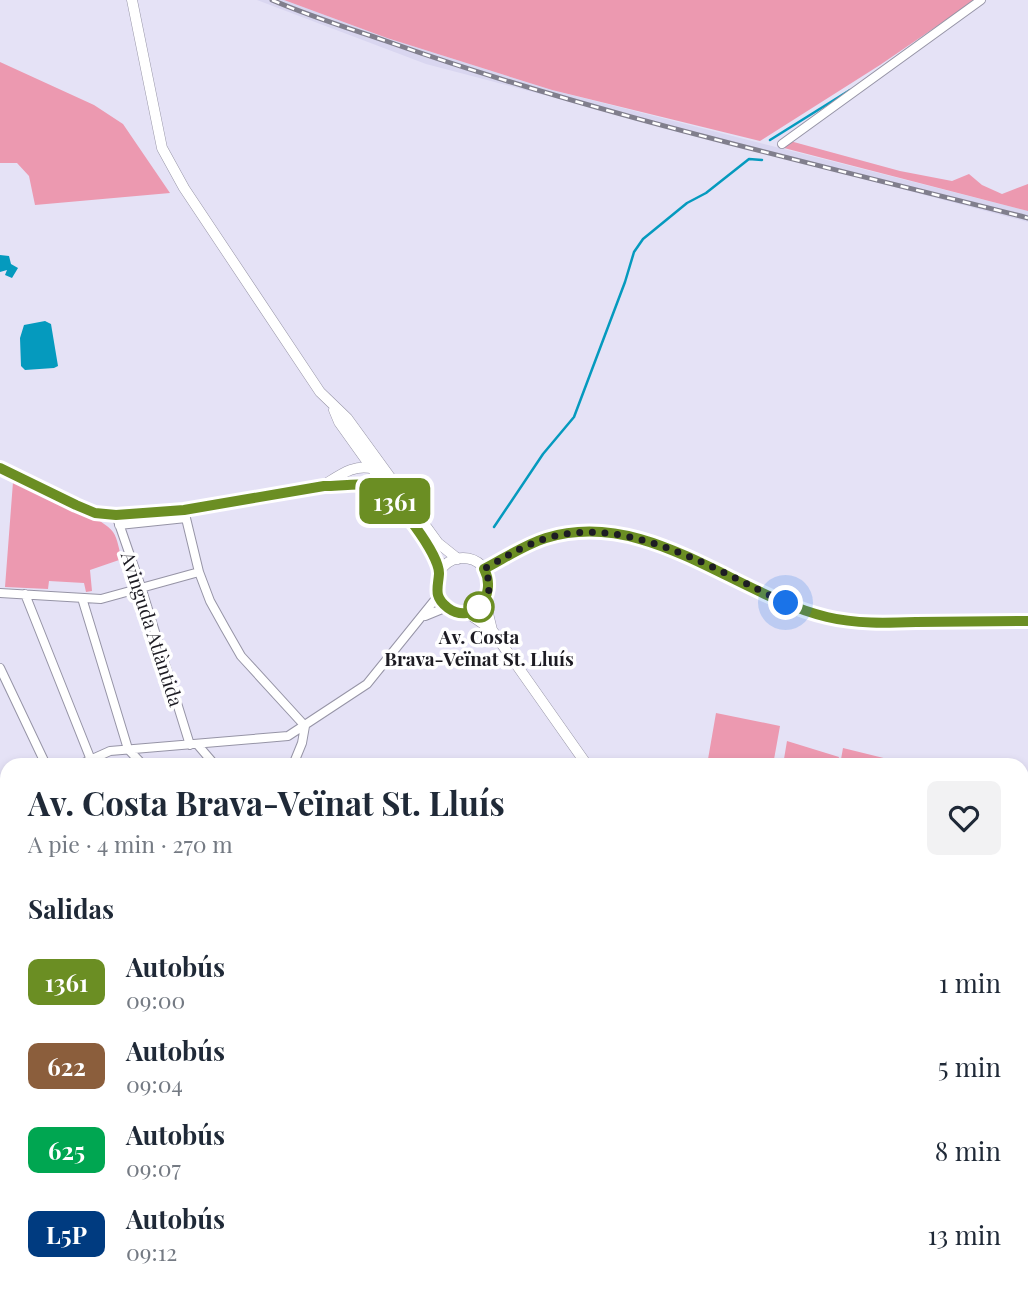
<!DOCTYPE html>
<html lang="es">
<meta charset="utf-8">
<style>
:root{--surface:#fff;--page:#f2f2f3;--text:#1f2937;--muted:#747a83}
body{margin:0;font-family:"Playfair Display",serif;background:var(--page);color:var(--text);height:100vh;display:flex;flex-direction:column;font-size:26px;white-space:nowrap}
*{box-sizing:border-box;margin:0}
p{font-size:23px;color:var(--muted)}
.icon{flex:none;width:38px;height:38px;fill:none;stroke:currentColor;stroke-width:2;stroke-linecap:round;stroke-linejoin:round}
.map{position:relative;flex:1;overflow:hidden}
.drawer{position:absolute;left:0px;top:758px;width:1029px;height:534px;display:flex;flex-direction:column;background:var(--surface);border-radius:21px 21px 0 0;box-shadow:0 4px 10px #0003}
.drawer>*{flex:none}
.badge{padding:0 14px;border-radius:10px;font-size:24px;line-height:46px}
.you{position:absolute;width:35px;height:35px;margin:-18px;border:5px solid #fff;border-radius:50%;background:#1a73e8;box-shadow:0 0 0 10px #1a73e833}
.map>.badge{position:absolute;translate:-50% -50%;box-shadow:0 0 0 4px #fff}
h2{padding:0 28px;font-size:26px;line-height:63px}
.round{display:grid;place-items:center;flex:none;width:74px;height:74px;border-radius:10px;background:var(--page)}
.overview{display:flex;align-items:center;justify-content:space-between;height:119px;padding:0 28px}
h1{font-size:33px;font-weight:700;line-height:52px}
ul{padding:0;list-style:none}
li{display:flex;align-items:center;gap:21px;height:84px;padding:0 28px}
li div{flex:1}
li b{display:block;font-size:26px}
li em{font-style:normal}
li .badge{min-width:77px;font-weight:700;text-align:center}
.map>svg:first-child{display:block}
.built{fill:#d9d6f0}
.green{fill:#ec99b0}
.water{fill:#059abe}
.lines{fill:none;stroke-linecap:round;stroke-linejoin:round}
.stream{stroke:#059abe;stroke-width:2.5}
.minor-casing{stroke:#9694a6;stroke-width:10}
.tertiary-casing{stroke:#9694a6;stroke-width:11}
.minor{stroke:#fff;stroke-width:8}
.tertiary{stroke:#fff;stroke-width:10}
.rail-casing{stroke:#817f8d;stroke-width:5}
.rail{stroke:#fff;stroke-width:2.5;stroke-dasharray:8;stroke-linecap:butt}
.line-casing{stroke:#fff;stroke-width:16}
.line{stroke:#6b8e23;stroke-width:10}
.walk{stroke:#1d1c23;stroke-width:7;stroke-dasharray:0 12.6}
.stop-dot{fill:#fff;stroke:#6b8e23;stroke-width:3.5}
.labels{text-anchor:middle;dominant-baseline:central;stroke-width:7;stroke-linejoin:round;paint-order:stroke}
.street-label{font-size:19px;fill:#1d1c23;stroke:#fff}
.stop-label{font-size:19px;font-weight:bold;fill:#1d1c23;stroke:#fff}
</style>
<div class="map">
<svg width="1028" height="1290" viewBox="0 0 1028 1290">
<rect width="100%" height="100%" fill="#e5e2f6"/>
<path class="built" d="M 257,0 L 284,0 L 387,38 L 552,90 L 1028,211 L 1028,222 L 426,64 Z
M 789,1284 L 947,1284 L 951,1290 L 782,1290 Z"/>
<path class="green" d="M 284,0 L 975,0 L 880,65 L 760,141 L 552,90 L 387,38 Z
M 0,62 L 94,105 L 123,124 L 170,193 L 35,205 L 29,176 L 17,163 L 0,163 Z
M 790,141 L 900,171 L 952,181 L 969,174 L 982,185 L 1002,194 L 1028,184 L 1028,211 L 784,148 Z
M 13,482 C 32,487 103,517 113,532 C 118,539 119,551 122,559 L 90,570 L 92,591 L 86,592 L 84,583 L 49,581 L 48,589 L 5,587 Z
M 716,713 L 780,726 L 773,765 L 707,765 Z
M 787,741 L 839,757 L 837,765 L 783,765 Z
M 843,748 L 912,765 L 840,765 Z
M 1022,930 L 1028,935 L 1028,1062 L 1022,1069 Z"/>
<path class="water" d="M 0,255 L 9,256 L 11,264 L 18,268 L 12,278 L 5,275 L 7,270 L 0,272 Z
M 45,321 L 51,324 L 58,366 L 54,368 L 25,370 L 21,366 L 20,338 L 24,325 Z"/>
<g class="lines">
<path class="stream" d="M 770,140 L 850,90
M 494,527 L 543,454 L 574,417 L 625,282 L 634,252 L 643,239 L 687,203 L 706,193 L 749,159 L 762,160"/>
<g class="minor-casing">
<path id="minor" d="M 782,144 L 981,0
M 184,510 L 199,572 L 210,601 L 225,628 L 241,656 L 305,726
M 116,515 L 142,590 L 190,745
M 119,525 L 186,518
M 484,569 C 505,557 524,545 546,538 C 647,508 735,595 827,617 C 856,625 886,623 916,622 C 954,622 991,621 1028,621
M 0,593 L 101,599 L 199,572
M 25,594 L 93,765
M 82,598 L 128,749 L 143,765
M 425,616 L 447,607
M 0,668 L 46,765
M 197,744 L 215,765
M 79,765 L 110,751 L 288,736 L 367,684 L 438,596
M 293,765 L 302,743 L 305,726
M 0,785 L 7,799
M 0,818 L 7,813
M 0,906 L 7,914
M 1022,1089 L 1028,1083
M 1022,1125 L 1028,1127
M 1022,1234 L 1028,1239
M 890,1290 L 903,1284"/>
</g>
<g class="tertiary-casing">
<path id="tertiary" d="M 132,0 L 162,148 L 184,188 L 320,392 L 347,418 L 438,543 L 458,559
M 334,410 L 339,422 L 431,551 L 439,572
M 0,468 L 76,505 L 95,513 L 116,515 L 184,510 L 324,486 C 355,488 365,478 393,499
M 324,485 C 340,475 355,463 374,469
M436 585a27 27 0 1 1 54 0a27 27 0 1 1-54 0Z
M 485,601 L 492,630 L 587,765
M 466,612 L 492,630
M 952,1284 L 959,1290
M 964,1284 L 967,1290"/>
</g>
<use href="#minor" class="minor"/>
<use href="#tertiary" class="tertiary"/>
<g class="rail-casing">
<path id="rail" d="M 272,0 C 309,16 348,28 386,41 C 595,115 813,163 1028,218"/>
</g>
<use href="#rail" class="rail"/>
</g>
<g class="lines">
<g class="line-casing">
<path id="line" d="M 0,468 L 76,505 L 95,513 L 116,515 L 184,510 L 324,486 C 342,487 360,481 377,488 C 395,495 440,555 439,574 C 438,588 433,597 448,608 C 473,626 498,595 484,569 C 505,558 524,545 546,538 C 646,507 735,595 827,617 C 856,624 886,623 916,622 C 954,622 991,621 1028,621"/>
</g>
<use href="#line" class="line"/>
<path class="walk" d="M 479,607 L 477,609 C 490,597 493,585 484,569 C 505,557 524,545 547,538 C 629,514 715,570 786,603"/>
</g>
<circle class="stop-dot" cx="479" cy="607" r="14"/>
<g class="labels">
<g class="street-label">
<text transform="translate(153 629) rotate(72)">Avinguda Atlàntida</text>
</g>
<g class="stop-label">
<text x="479" y="636">Av. Costa<tspan x="479" dy="22">Brava-Veïnat St. Lluís</tspan></text>
</g>
</g>
</svg>
<div class="you" style="left:786px;top:603px"></div>
<b class="badge" style="left:395px;top:501px;background:#6b8e23;color:#fff">1361</b>
<section class="drawer">
<div class="overview"><div><h1>Av. Costa Brava-Veïnat St. Lluís</h1><p>A pie · 4 min · 270 m</p></div><a class="round"><svg class="icon" aria-label="heart" viewBox="0 0 24 24"><path d="M12 20l-8-8c-3-5 5-10 8-4 3-6 11-1 8 4z"/></svg></a></div>
<h2>Salidas</h2>
<ul>
<li><span class="badge" style="background:#6b8e23;color:#fff">1361</span><div><b>Autobús</b><p>09:00</p></div><em>1 min</em></li>
<li><span class="badge" style="background:#8b5e3c;color:#fff">622</span><div><b>Autobús</b><p>09:04</p></div><em>5 min</em></li>
<li><span class="badge" style="background:#00a651;color:#fff">625</span><div><b>Autobús</b><p>09:07</p></div><em>8 min</em></li>
<li><span class="badge" style="background:#003b80;color:#fff">L5P</span><div><b>Autobús</b><p>09:12</p></div><em>13 min</em></li>
</ul>
</section>
</div>
